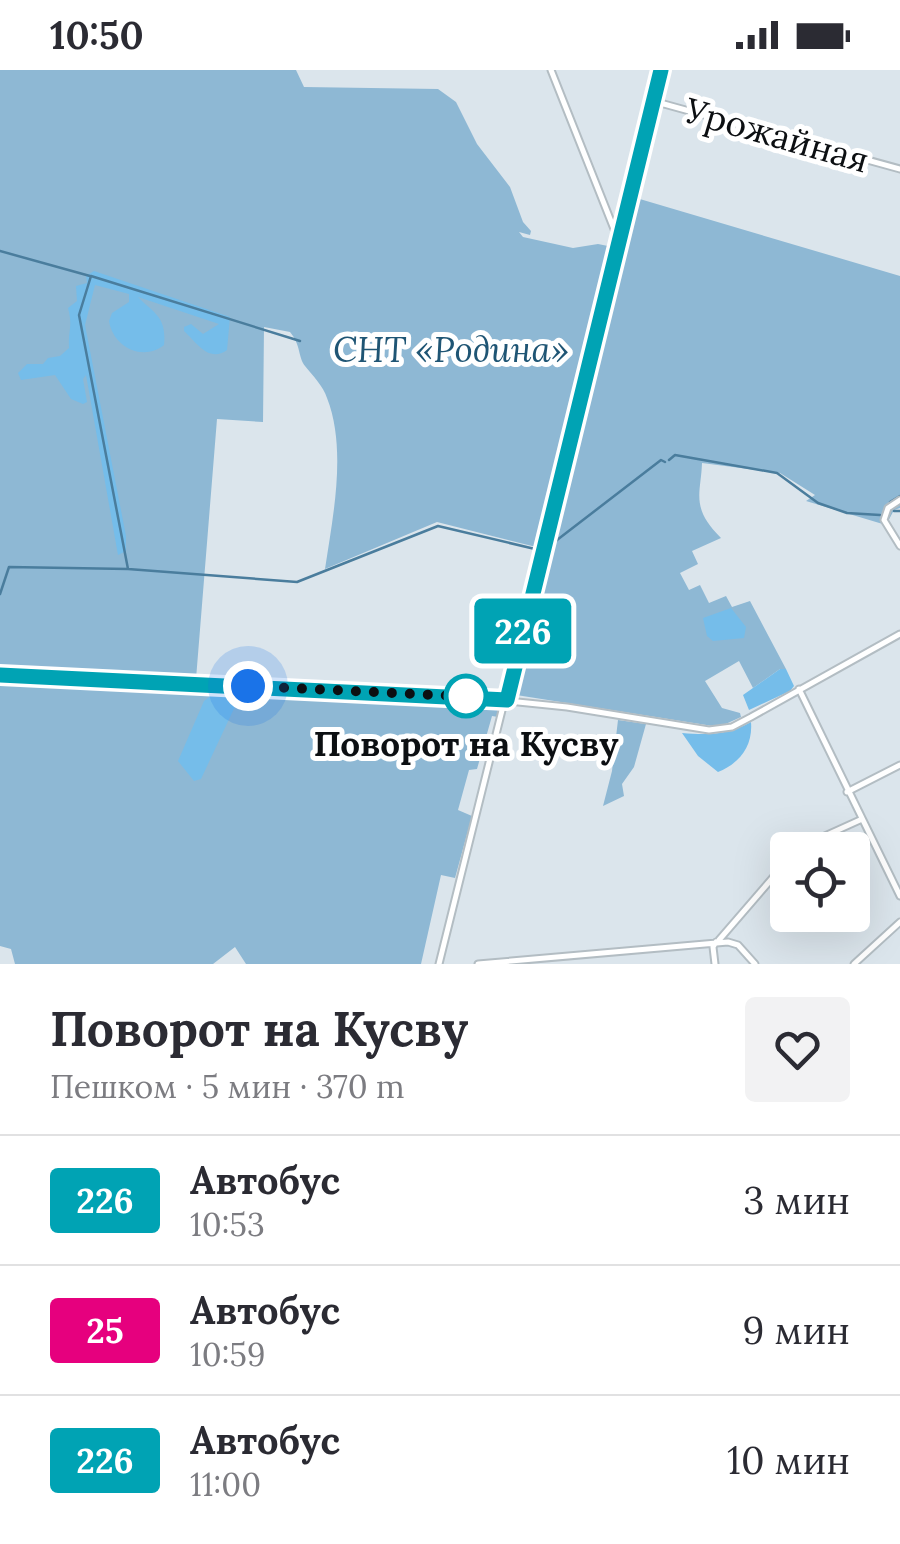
<!DOCTYPE html>
<html lang="ru">
<meta charset="utf-8">
<style>
:root{--surface:#fff;--page:#f2f2f3;--text:#2b2b33;--muted:#7c7c81;--line:#e1e1e2}
body{margin:0;font-family:Lora,serif;background:var(--page);color:var(--text);height:100vh;display:flex;flex-direction:column;font-size:38px;white-space:nowrap}
*{box-sizing:border-box;margin:0}
p{font-size:32px;color:var(--muted)}
.icon{flex:none;width:55px;height:55px;fill:none;stroke:currentColor;stroke-width:2;stroke-linecap:round;stroke-linejoin:round}
.map{position:relative;height:894px;overflow:hidden}
.details{display:flex;flex-direction:column;background:var(--surface);flex:1}
.details>*{flex:none}
.badge{padding:0 20px;border-radius:8px;font-size:35px;line-height:65px}
.controls{position:absolute;left:770px;top:762px;display:grid;gap:20px}
.controls a{display:grid;place-items:center;width:100px;height:100px;border-radius:10px;background:var(--surface);box-shadow:0 10px 40px #0002;font-size:50px}
.you{position:absolute;width:50px;height:50px;margin:-25px;border:8px solid #fff;border-radius:50%;background:#1a73e8;box-shadow:0 0 0 15px #1a73e833}
.map>.badge{position:absolute;translate:-50% -50%;box-shadow:0 0 0 5px #fff}
.round{display:grid;place-items:center;flex:none;width:105px;height:105px;border-radius:10px;background:var(--page)}
.summary{display:flex;align-items:center;justify-content:space-between;height:170px;padding:0 50px}
h1{font-size:48px;font-weight:700;line-height:75px}
ul{padding:0;list-style:none}
li{display:flex;align-items:center;gap:30px;height:130px;padding:0 50px;border-top:2px solid var(--line)}
li div{flex:1}
li b{display:block;font-size:38px}
li em{font-style:normal}
li .badge{min-width:110px;font-weight:700;text-align:center}
.status{display:flex;justify-content:space-between;align-items:center;height:70px;padding:0 50px;background:var(--surface);direction:ltr}
.status svg{height:28px;fill:currentColor}
.map>svg:first-child{display:block}
.green{fill:#8eb8d4}
.forest{fill:#75bdea}
.lines{fill:none;stroke-linecap:round;stroke-linejoin:round}
.stream{stroke:#4a7d9d;stroke-width:2.5}
.minor-casing{stroke:#b3bdc3;stroke-width:9}
.minor{stroke:#fff;stroke-width:5}
.line-casing{stroke:#fff;stroke-width:22}
.line{stroke:#00a3b4;stroke-width:15}
.walk{stroke:#0c0f12;stroke-width:10;stroke-dasharray:0 18}
.stop-dot{fill:#fff;stroke:#00a3b4;stroke-width:5}
.labels{text-anchor:middle;dominant-baseline:central;stroke-width:10;stroke-linejoin:round;paint-order:stroke}
.street-label{font-size:35px;fill:#0c0f12;stroke:#fff}
.park-label{font-size:35px;font-style:italic;fill:#1f5574;stroke:#fff}
.stop-label{font-size:35px;font-weight:bold;fill:#0c0f12;stroke:#fff}
</style>
<div class="status"><b>10:50</b><svg viewBox="0 0 49 12"><path d="M0 12V9h3v3zM5 12V6h3v6zM10 12V3h3v9zM15 12V0h3v12zM26 1h20v11H26zM47 4h2v5h-2z"/></svg></div>
<div class="map">
<svg width="900" height="894" viewBox="0 0 900 894">
<rect width="100%" height="100%" fill="#dbe5ec"/>
<path class="green" d="M 0,0 L 296,0 L 304,17 L 438,19 L 456,32 L 477,74 L 510,117 L 523,152 L 531,161 L 530,165 L 519,162 L 523,167 L 573,178 L 598,174 L 613,177 L 540,478 L 437,452 L 325,499 C 333,446 347,379 327,328 C 323,316 313,306 305,296 C 298,287 301,275 290,262 L 264,257 L 263,352 L 217,349 L 196,609 L 0,600 Z
M 633,127 L 900,206 L 900,438 L 894,440 L 886,455 L 806,431 L 815,425 L 780,403 L 702,393 C 701,424 690,437 721,468 L 692,481 L 698,494 L 680,503 L 689,520 L 700,515 L 709,533 L 726,526 L 732,537 L 750,531 L 786,599 L 780,599 L 753,618 L 739,591 L 705,611 L 722,638 L 740,643 L 741,647 L 719,657 L 510,624 Z
M 0,607 L 501,633 L 498,647 L 492,646 L 477,699 L 469,700 L 458,740 L 472,746 L 455,808 L 441,805 L 421,894 L 246,894 L 235,877 L 213,894 L 15,894 L 11,879 L 0,876 Z
M 618,650 L 646,654 L 634,697 L 622,714 L 624,726 L 603,736 L 612,701 Z"/>
<path class="forest" d="M 94,201 L 230,247 L 227,280 C 209,293 197,273 184,261 L 184,257 L 191,254 L 203,264 L 219,254 L 138,227 C 153,243 167,246 164,275 C 143,292 113,277 109,251 L 112,243 L 129,232 L 129,224 L 95,215 L 85,255 L 126,466 L 126,481 L 118,485 L 86,305 L 83,309 L 87,332 L 83,334 L 71,329 L 55,305 L 21,310 L 18,303 L 27,294 L 43,294 L 48,288 L 60,286 L 69,278 C 68,260 73,257 68,238 L 77,231 L 76,216 L 87,213 L 86,206 Z
M 731,538 L 746,557 L 744,568 L 713,571 L 707,566 L 703,548 Z
M 780,599 L 786,599 L 794,616 L 790,621 L 749,640 L 743,625 Z
M 213,624 L 233,624 L 238,630 L 201,709 L 194,711 L 178,691 L 204,631 Z
M 751,652 C 753,676 740,693 718,702 L 698,686 L 682,663 C 709,665 727,665 751,652 Z"/>
<g class="lines">
<path class="stream" d="M 0,181 L 90,206
M 669,390 L 675,385 L 777,403 L 818,433 L 847,443 L 880,445
M 890,432 L 900,426
M 894,441 L 900,441
M 544,480 L 661,390 L 665,392
M 128,499 L 79,245 L 91,206 L 300,271
M 0,524 L 9,497 L 128,499 L 297,512 L 438,456 L 535,479"/>
<g class="minor-casing">
<path id="minor" d="M 551,0 L 618,169
M 653,31 L 900,99
M 900,430 L 888,438 L 884,450 L 900,476
M 0,605 L 447,625 L 567,637 L 709,660 L 732,657 L 751,647 L 900,564
M 799,619 L 900,826
M 847,722 L 900,695
M 802,780 L 818,769 L 860,750
M 719,870 L 788,790
M 439,894 L 661,0
M 478,894 L 728,872 L 738,875 L 755,894
M 715,894 L 713,877 L 716,872
M 854,894 L 900,852"/>
</g>
<use href="#minor" class="minor"/>
</g>
<g class="lines">
<g class="line-casing">
<path id="line" d="M 0,605 L 507,630 L 661,0"/>
</g>
<use href="#line" class="line"/>
<path class="walk" d="M 248,616 L 477,627 L 466,626"/>
</g>
<circle class="stop-dot" cx="466" cy="626" r="20"/>
<g class="labels">
<g class="street-label">
<text transform="translate(777 65) rotate(16)">Урожайная</text>
</g>
<g class="park-label">
<text x="451" y="279">СНТ «Родина»</text>
</g>
<g class="stop-label">
<text x="466" y="673">Поворот на Кусву</text>
</g>
</g>
</svg>
<div class="controls">
<a><svg class="icon" aria-label="locate" viewBox="0 0 24 24"><circle cx="12" cy="12" r="6"/><path d="M12 2v4M12 18v4M2 12h4M18 12h4"/></svg></a>
</div>
<div class="you" style="left:248px;top:616px"></div>
<b class="badge" style="left:523px;top:561px;background:#00a3b4;color:#fff">226</b>
</div>
<section class="details">
<div class="summary"><div><h1>Поворот на Кусву</h1><p>Пешком · 5 мин · 370 m</p></div><a class="round"><svg class="icon" aria-label="heart" viewBox="0 0 24 24"><path d="M12 20l-8-8c-3-5 5-10 8-4 3-6 11-1 8 4z"/></svg></a></div>
<ul>
<li><span class="badge" style="background:#00a3b4;color:#fff">226</span><div><b>Автобус</b><p>10:53</p></div><em>3 мин</em></li>
<li><span class="badge" style="background:#e6007e;color:#fff">25</span><div><b>Автобус</b><p>10:59</p></div><em>9 мин</em></li>
<li><span class="badge" style="background:#00a3b4;color:#fff">226</span><div><b>Автобус</b><p>11:00</p></div><em>10 мин</em></li>
</ul>
</section>
